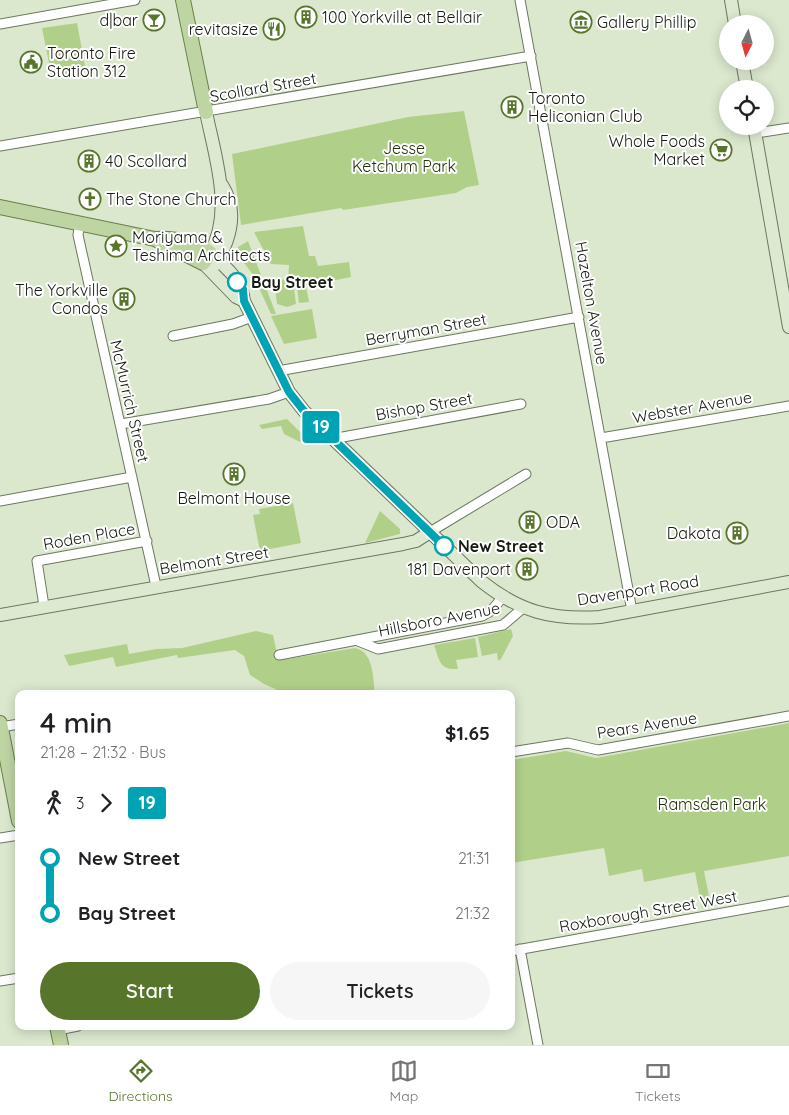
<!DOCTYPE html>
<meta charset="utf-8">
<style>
:root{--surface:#fff;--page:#f6f6f6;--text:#202124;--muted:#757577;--line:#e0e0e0;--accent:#57752b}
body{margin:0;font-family:Quicksand,sans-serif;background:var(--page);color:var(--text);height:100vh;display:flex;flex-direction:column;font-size:19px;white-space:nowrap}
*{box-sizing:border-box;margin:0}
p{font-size:16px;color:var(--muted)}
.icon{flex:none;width:28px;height:28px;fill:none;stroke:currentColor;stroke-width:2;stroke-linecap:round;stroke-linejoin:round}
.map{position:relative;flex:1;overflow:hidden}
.details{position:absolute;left:15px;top:690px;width:500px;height:340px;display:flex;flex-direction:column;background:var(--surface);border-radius:10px;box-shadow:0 2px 12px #0003}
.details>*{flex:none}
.badge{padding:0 10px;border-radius:4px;font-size:18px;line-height:32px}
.needle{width:32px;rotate:186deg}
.tools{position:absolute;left:719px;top:15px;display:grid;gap:10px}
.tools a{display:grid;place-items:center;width:55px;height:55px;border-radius:50%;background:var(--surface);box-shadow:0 2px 12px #0003;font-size:25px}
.map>.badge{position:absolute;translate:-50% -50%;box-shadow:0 0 0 2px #fff}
.legs{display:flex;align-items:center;gap:8px;height:55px;padding:0 25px;font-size:16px}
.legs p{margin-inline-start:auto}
.headline{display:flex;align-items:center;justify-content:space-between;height:85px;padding:0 25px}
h1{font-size:28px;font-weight:600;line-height:38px}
.primary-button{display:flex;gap:10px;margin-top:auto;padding:10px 25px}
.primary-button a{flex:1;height:58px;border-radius:30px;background:var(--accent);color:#fff;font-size:20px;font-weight:600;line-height:58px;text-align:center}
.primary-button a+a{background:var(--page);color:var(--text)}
ul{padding:0 25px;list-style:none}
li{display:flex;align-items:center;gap:18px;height:55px;font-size:19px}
li i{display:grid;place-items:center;width:8px;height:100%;margin:0 6px;background:currentColor}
li i::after{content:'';width:12px;height:12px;margin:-6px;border:4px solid;border-radius:50%;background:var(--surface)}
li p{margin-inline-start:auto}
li:first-child i{background:linear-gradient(#0000 50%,currentColor 0)}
li:last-child i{background:linear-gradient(currentColor 50%,#0000 0)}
.tab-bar{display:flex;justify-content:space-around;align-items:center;height:70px;border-top:1px solid var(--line);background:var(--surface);font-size:14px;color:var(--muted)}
.tab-bar a{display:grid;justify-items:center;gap:2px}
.tab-bar .on{color:var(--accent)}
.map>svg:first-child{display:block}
.green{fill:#b0d08a}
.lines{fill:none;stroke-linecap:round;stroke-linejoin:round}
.street-casing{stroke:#6c7760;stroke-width:11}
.secondary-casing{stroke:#6c7760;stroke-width:14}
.primary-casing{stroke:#678048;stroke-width:16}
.street{stroke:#fff;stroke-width:9}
.secondary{stroke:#dee9d1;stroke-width:12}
.primary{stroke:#bed4a3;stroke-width:14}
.line-1-casing{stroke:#fff;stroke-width:11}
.line-1{stroke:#00a3b4;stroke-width:8}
.stop-1-dot{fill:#fff;stroke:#00a3b4;stroke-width:2.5}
.labels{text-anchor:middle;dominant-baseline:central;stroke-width:4;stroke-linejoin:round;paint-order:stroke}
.poi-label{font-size:16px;fill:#171b12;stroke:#fff;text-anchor:start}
.street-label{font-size:16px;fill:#171b12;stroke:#fff}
.park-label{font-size:16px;fill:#23330c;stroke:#fff}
.stop-label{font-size:16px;font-weight:bold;fill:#171b12;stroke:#fff;text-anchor:start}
</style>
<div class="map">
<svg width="789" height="1045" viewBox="0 0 789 1045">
<rect width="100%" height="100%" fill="#dbe8ce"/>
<path class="green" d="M 77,23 L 86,71 L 52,78 L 42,28 Z
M 464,111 L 479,185 L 467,187 L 456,193 L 343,210 L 341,208 L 241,225 L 232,154 L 408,117 Z
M 303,226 L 309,256 L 315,256 L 318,266 L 349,262 L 351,277 L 306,286 L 309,302 L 299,303 L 296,280 L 293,280 L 296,304 L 287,307 L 277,304 L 274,279 L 288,280 L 289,265 L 271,264 L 254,232 Z
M 248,241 L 276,314 L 271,314 L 253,275 L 237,253 L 238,247 Z
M 312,309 L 317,338 L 284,344 L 271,316 Z
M 287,419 L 304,436 L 300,442 L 284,434 L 281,426 L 262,429 L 259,425 Z
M 293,503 L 301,543 L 260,551 L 253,515 L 260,514 L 259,509 Z
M 380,511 L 400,529 L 400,534 L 365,543 Z
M 511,629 L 513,636 L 501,659 L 498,661 L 497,653 L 482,656 L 478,637 Z
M 256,631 L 273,635 L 278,658 L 281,660 L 355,648 C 374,652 373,678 375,694 L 287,694 L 264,684 L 250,675 L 244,656 L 235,650 L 178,658 L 177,655 L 116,667 L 113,657 L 69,666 L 64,655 L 127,644 L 129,654 L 156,649 L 182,648 Z
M 475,638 L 478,657 L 456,660 L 458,669 C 439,670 440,661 434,645 Z
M 789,723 L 789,856 L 704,871 L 711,906 L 702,908 L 695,872 L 644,882 L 642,869 L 609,876 L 604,848 L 511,863 L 511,760 L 566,751 L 596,758 Z"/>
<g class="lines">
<g class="street-casing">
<path id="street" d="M 520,0 L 632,611
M 0,24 L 135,0
M 756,133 L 789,128
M 0,146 L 531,56
M 80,222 L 78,235 L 156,586
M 173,336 L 233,324 L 252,317
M 278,371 L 579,317
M 121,424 L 269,399 L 289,392
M 601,438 L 789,406
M 332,439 L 521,404
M 0,501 L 132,477
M 430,532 L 526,474
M 44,606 L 37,561 L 147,541
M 358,641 L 378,649 L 503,625 L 523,608
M 279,655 L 482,616 L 491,611 L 502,598
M 1,727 L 19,724
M 511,752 L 568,743 L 598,750 L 789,716
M 0,838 L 19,835
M 520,949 L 538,1045
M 511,951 L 789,901
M 0,981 L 19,978
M 58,1030 L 78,1026"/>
</g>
<g class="secondary-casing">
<path id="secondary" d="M 731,0 L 735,24
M 742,61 L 747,89
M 206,112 C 215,157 234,211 210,253 C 225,266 242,280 244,301 L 289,392 L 304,411 L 481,581 C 520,612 551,620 600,617 L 789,582
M 754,126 L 789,327
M 206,266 L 236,297 L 244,301
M 211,270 C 229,245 240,213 222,185
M 0,615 L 403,544 L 416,541 L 430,532"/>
</g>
<g class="primary-casing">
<path id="primary" d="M 183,0 L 206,112
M 0,207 L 155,239 C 175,238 193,241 210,253 L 203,263 L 155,239
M 0,723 L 19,821
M 57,1026 L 61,1045"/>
</g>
<use href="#street" class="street"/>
<use href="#secondary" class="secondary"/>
<use href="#primary" class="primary"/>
</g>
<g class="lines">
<g class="line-1-casing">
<path id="line-1" d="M 237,282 L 243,289 L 244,301 L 289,392 L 304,411 L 444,546"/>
</g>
<use href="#line-1" class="line-1"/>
</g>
<defs>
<g id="building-ring" transform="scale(1.125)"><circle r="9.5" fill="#fff" stroke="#57752b" stroke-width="1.5"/><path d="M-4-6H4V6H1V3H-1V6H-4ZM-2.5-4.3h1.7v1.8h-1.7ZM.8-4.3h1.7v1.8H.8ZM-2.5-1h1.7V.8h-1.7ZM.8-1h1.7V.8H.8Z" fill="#57752b"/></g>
<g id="bar-ring" transform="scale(1.125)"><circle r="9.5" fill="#fff" stroke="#57752b" stroke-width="1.5"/><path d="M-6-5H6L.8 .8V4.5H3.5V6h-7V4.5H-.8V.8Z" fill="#57752b"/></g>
<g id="museum-ring" transform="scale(1.125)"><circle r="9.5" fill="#fff" stroke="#57752b" stroke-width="1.5"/><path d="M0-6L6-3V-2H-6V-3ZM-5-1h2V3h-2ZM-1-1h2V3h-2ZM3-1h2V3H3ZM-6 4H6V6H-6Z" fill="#57752b"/></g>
<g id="restaurant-ring" transform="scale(1.125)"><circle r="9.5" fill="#fff" stroke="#57752b" stroke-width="1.5"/><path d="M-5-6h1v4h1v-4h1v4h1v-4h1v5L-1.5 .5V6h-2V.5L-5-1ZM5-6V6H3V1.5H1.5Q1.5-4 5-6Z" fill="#57752b"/></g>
<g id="civic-ring" transform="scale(1.125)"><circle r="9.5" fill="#fff" stroke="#57752b" stroke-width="1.5"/><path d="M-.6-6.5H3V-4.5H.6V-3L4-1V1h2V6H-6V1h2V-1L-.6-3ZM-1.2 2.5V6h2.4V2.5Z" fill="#57752b"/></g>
<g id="supermarket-ring" transform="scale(1.125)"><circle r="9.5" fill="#fff" stroke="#57752b" stroke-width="1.5"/><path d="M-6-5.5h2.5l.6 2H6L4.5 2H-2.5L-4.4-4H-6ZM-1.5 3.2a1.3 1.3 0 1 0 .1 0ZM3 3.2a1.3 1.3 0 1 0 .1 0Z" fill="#57752b"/></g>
<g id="church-ring" transform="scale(1.125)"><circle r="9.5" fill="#fff" stroke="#57752b" stroke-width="1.5"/><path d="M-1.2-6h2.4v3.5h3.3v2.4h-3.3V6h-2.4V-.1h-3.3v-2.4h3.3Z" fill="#57752b"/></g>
<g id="sight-ring" transform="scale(1.125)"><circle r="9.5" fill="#fff" stroke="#57752b" stroke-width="1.5"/><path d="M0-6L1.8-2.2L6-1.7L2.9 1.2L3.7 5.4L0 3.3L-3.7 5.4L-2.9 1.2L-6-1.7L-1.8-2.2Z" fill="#57752b"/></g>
</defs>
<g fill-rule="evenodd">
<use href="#building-ring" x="306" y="17"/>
<use href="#bar-ring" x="154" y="20"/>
<use href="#museum-ring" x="581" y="22"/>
<use href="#restaurant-ring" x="274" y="29"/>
<use href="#civic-ring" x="31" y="62"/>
<use href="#building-ring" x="512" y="107"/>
<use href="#supermarket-ring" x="721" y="150"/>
<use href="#building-ring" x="89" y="161"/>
<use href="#church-ring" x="90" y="199"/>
<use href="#sight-ring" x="116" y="246"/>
<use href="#building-ring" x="124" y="299"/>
<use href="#building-ring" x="234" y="474"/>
<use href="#building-ring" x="530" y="522"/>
<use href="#building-ring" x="737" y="533"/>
<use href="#building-ring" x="527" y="569"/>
</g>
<g class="stop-1-dot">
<circle cx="237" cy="282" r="9"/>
<circle cx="444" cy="546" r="9"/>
</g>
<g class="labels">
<g class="poi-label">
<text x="322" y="17">100 Yorkville at Bellair</text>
<text x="138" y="20" text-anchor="end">d|bar</text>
<text x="597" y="22">Gallery Phillip</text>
<text x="258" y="29" text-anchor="end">revitasize</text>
<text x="47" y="53">Toronto Fire<tspan x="47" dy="18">Station 312</tspan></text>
<text x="528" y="98">Toronto<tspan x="528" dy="18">Heliconian Club</tspan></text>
<text x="705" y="141" text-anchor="end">Whole Foods<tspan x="705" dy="18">Market</tspan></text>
<text x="105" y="161">40 Scollard</text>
<text x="106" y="199">The Stone Church</text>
<text x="132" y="237">Moriyama &amp;<tspan x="132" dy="18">Teshima Architects</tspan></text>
<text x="108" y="290" text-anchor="end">The Yorkville<tspan x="108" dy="18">Condos</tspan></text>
<text x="234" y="498" text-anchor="middle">Belmont House</text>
<text x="546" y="522">ODA</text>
<text x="721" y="533" text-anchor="end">Dakota</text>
<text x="511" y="569" text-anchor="end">181 Davenport</text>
</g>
<g class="street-label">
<text transform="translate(263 87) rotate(-10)">Scollard Street</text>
<text transform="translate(592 303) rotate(80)">Hazelton Avenue</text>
<text transform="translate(426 329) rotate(-10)">Berryman Street</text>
<text transform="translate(130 401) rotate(77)">McMurrich Street</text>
<text transform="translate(424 406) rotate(-10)">Bishop Street</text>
<text transform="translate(692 407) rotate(-10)">Webster Avenue</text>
<text transform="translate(89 536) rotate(-10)">Roden Place</text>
<text transform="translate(214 560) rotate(-9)">Belmont Street</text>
<text transform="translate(638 590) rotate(-9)">Davenport Road</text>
<text transform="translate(439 619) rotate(-11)">Hillsboro Avenue</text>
<text transform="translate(647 725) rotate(-9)">Pears Avenue</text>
<text transform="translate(648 911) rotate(-10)">Roxborough Street West</text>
</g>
<g class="park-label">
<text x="404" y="148">Jesse<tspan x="404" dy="18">Ketchum Park</tspan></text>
<text x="712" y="804">Ramsden Park</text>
</g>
<g class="stop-label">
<text x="251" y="282">Bay Street</text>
<text x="458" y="546">New Street</text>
</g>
</g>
</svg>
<div class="tools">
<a><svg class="needle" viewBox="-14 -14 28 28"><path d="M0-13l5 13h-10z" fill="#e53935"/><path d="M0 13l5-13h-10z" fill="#757577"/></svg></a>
<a><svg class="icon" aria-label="locate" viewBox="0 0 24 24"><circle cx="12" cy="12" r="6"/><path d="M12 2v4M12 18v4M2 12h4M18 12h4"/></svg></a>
</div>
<b class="badge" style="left:321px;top:427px;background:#00a3b4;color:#fff">19</b>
<section class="details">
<div class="headline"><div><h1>4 min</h1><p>21:28 – 21:32 · Bus</p></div><b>$1.65</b></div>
<div class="legs"><svg class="icon" aria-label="walk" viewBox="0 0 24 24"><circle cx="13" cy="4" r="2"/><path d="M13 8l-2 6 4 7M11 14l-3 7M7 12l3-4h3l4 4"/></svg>3<svg class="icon" aria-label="forward" viewBox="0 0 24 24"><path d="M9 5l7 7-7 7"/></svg><b class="badge" style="background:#00a3b4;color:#fff">19</b></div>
<ul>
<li><i style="color:#00a3b4"></i><b>New Street</b><p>21:31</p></li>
<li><i style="color:#00a3b4"></i><b>Bay Street</b><p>21:32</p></li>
</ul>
<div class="primary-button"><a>Start</a><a>Tickets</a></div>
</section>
</div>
<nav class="tab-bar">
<a class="on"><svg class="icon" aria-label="directions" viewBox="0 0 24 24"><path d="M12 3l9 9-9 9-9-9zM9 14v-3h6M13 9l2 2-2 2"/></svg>Directions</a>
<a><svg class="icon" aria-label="map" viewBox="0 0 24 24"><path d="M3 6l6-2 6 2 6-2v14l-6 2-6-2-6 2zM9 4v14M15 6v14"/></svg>Map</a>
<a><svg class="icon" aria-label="tickets" viewBox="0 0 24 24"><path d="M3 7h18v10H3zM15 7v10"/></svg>Tickets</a>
</nav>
